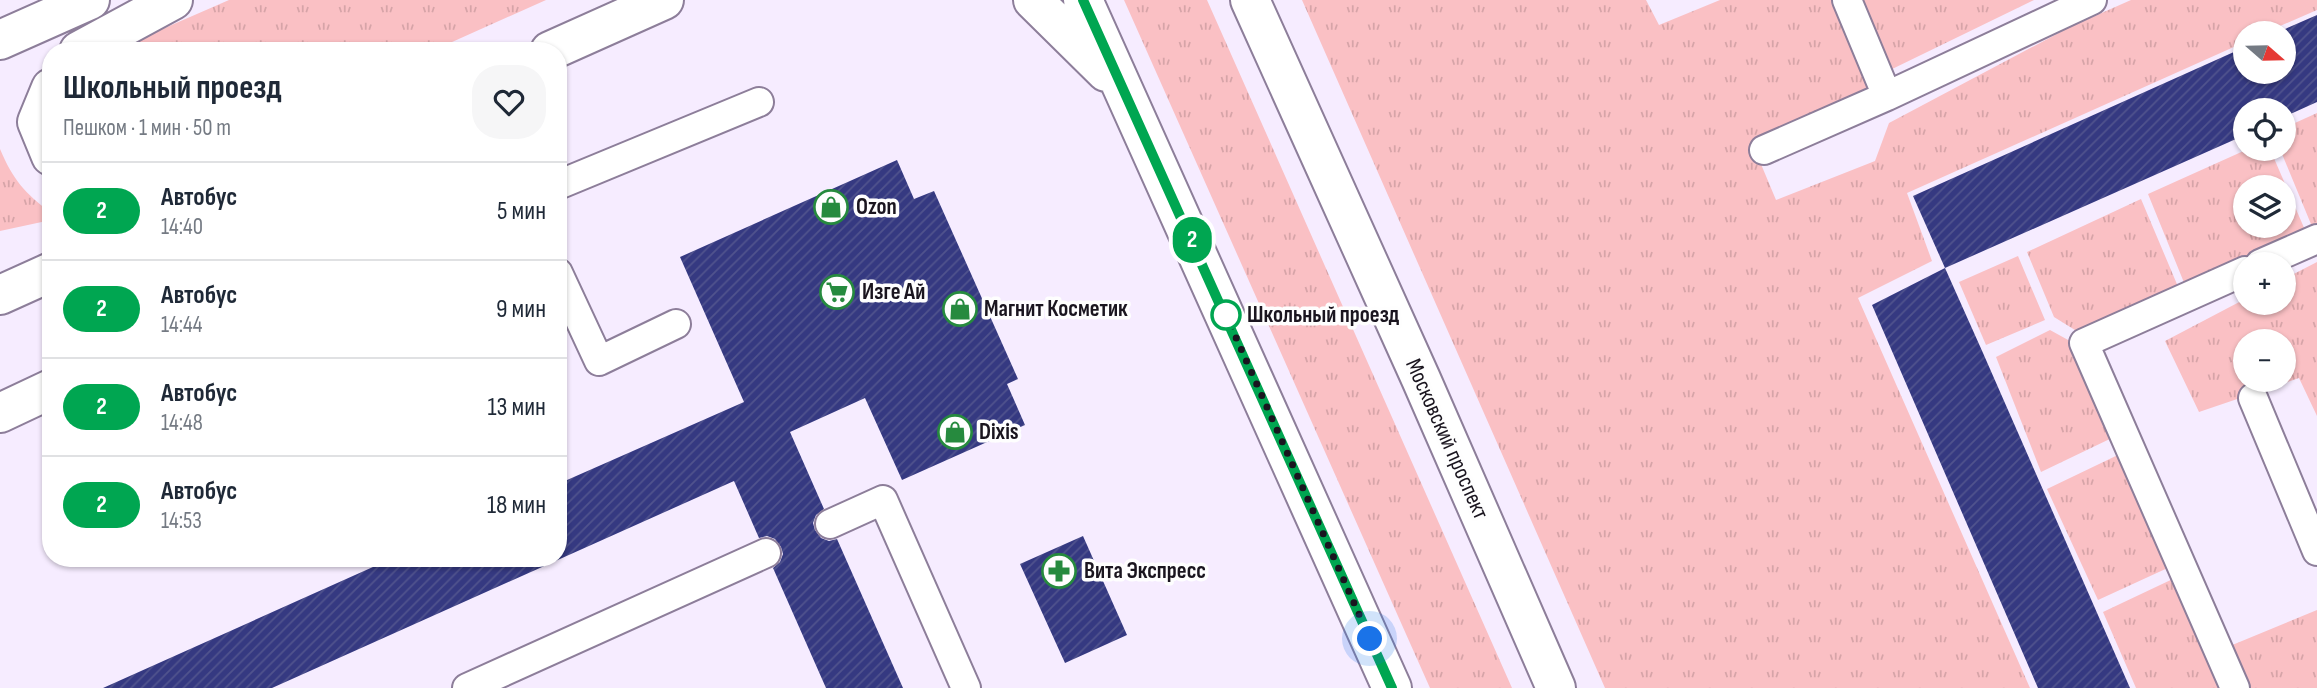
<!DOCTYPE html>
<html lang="ru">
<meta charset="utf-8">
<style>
:root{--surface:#fff;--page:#f6f6f7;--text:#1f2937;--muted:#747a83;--line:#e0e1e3}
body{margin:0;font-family:"Sofia Sans Condensed",sans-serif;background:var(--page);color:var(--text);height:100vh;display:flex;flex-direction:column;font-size:26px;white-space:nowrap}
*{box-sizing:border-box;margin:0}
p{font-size:23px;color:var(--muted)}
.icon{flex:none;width:38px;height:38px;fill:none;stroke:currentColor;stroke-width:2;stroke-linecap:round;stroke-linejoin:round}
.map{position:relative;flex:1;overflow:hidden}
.panel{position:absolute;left:42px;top:42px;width:525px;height:525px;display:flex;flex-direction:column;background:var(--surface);border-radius:28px;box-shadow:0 2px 5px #0004}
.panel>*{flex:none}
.badge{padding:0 14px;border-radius:23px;font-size:24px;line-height:46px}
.needle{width:46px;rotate:110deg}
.buttons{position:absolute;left:2233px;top:21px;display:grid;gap:14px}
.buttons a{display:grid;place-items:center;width:63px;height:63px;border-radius:50%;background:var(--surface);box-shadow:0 2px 5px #0004;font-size:35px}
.you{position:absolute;width:35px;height:35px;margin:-18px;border:5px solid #fff;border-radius:50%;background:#1a73e8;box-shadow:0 0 0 10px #1a73e833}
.map>.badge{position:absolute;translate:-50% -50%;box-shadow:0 0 0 4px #fff}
.round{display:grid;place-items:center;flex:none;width:74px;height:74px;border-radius:28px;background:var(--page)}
.headline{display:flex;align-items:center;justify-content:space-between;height:119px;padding:0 21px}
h1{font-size:33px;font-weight:700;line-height:52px}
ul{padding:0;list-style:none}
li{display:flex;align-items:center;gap:21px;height:98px;padding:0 21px;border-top:2px solid var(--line)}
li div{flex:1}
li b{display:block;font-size:26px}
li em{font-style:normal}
li .badge{min-width:77px;font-weight:700;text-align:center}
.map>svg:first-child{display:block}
.grass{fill:url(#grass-tufts);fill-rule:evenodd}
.building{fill:url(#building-hatch)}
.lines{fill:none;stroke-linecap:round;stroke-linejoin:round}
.lane-casing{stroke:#8d7e9a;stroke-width:32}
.street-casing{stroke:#8d7e9a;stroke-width:42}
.secondary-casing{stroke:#8d7e9a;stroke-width:42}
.lane{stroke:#fff;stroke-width:28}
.street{stroke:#fff;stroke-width:38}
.secondary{stroke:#fff;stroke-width:38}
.line-casing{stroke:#fff;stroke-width:16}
.line{stroke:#00a651;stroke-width:10}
.walk{stroke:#1a151f;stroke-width:7;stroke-dasharray:0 12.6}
.stop-dot{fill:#fff;stroke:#00a651;stroke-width:3.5}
.labels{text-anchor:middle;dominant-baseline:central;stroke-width:7;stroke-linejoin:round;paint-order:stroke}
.poi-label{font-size:23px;font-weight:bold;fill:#1a151f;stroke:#fefefe;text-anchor:start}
.stop-label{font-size:23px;font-weight:bold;fill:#1a151f;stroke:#fefefe;text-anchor:start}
.street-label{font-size:23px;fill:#1a151f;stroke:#fefefe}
</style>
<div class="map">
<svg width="2317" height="688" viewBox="0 0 2317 688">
<defs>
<pattern id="grass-tufts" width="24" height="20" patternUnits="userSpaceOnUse" patternTransform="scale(1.75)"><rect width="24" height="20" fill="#fac0c4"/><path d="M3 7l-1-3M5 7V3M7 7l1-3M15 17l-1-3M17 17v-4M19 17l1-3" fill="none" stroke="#d6a4a8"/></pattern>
<pattern id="building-hatch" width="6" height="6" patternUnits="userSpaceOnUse" patternTransform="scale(1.75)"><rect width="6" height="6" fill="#353981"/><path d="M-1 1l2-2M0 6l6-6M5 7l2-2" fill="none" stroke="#50538d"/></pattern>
</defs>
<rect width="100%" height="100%" fill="#f6ecff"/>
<path class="grass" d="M 229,0 L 546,0 L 432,51 L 112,51 Z
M 1124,0 L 1207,0 L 1512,688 L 1430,688 Z
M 1302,0 L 1646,0 L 1659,25 L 1720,0 L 1839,0 L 1877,90 L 1753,145 L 1776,200 L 1875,161 L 1889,123 L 2070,27 L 2131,0 L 2317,0 L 2317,10 L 2264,33 L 2245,33 L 2245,42 L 1907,193 L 1932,261 L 1858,298 L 2030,688 L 1605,688 Z
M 1858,0 L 2034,0 L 1886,72 Z
M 2317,113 L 2317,227 L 2313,229 L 2280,149 L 2284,149 L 2284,128 Z
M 0,149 C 13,180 25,193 51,213 L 51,220 L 0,231 Z
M 2248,149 L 2270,149 L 2305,230 L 2185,285 L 2148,194 ZM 2245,187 L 2284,187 L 2284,226 L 2245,226 Z
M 2141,199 L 2179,289 L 2083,335 L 2054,317 L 2027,252 Z
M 2018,256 L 2045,320 L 1986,345 L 1959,282 Z
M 2317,262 L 2317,416 L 2299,378 L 2199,412 L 2165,341 L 2245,299 L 2245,303 L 2284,303 L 2284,279 ZM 2245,341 L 2284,341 L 2284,380 L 2245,380 Z
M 2050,330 L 2079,346 L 2116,436 L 2041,472 L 1996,357 Z
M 2122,453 L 2172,566 L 2098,600 L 2047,489 Z
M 2177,577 L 2228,688 L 2136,688 L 2103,612 Z
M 2317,610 L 2317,688 L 2242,688 L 2225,648 Z"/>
<path class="building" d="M 2317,15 L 2317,102 L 2284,117 L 2284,110 L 2245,110 L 2245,135 L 1945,268 L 1913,196 L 2245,47 L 2245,72 L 2284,72 L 2284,33 L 2276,33 Z
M 897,160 L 914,199 L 934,191 L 1018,379 L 1007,384 L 1025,425 L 902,480 L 865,398 L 790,432 L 824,509 L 816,515 L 813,523 L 815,530 L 821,538 L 829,541 L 837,539 L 903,688 L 826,688 L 773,568 L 780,562 L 783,554 L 781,547 L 775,539 L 767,536 L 759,538 L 734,481 L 272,688 L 103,688 L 393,558 L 558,558 L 558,484 L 744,402 L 680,257 Z
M 1945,268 L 1983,353 L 2130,688 L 2038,688 L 1872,305 Z
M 1083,536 L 1127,635 L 1065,663 L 1020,564 Z"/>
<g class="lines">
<g class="lane-casing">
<path id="lane" d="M 1847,0 L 1887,96
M 1764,150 L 1887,96 L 2092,0
M 558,185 L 759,102
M 2260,264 L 2317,239
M 558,273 L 599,361 L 676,324
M 2253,398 L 2317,551
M 830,524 L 883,500 L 966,688
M 467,688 L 766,553
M 2235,688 L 2084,343 L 2245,271"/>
</g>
<g class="street-casing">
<path id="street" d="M 0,413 L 51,389"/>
</g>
<g class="secondary-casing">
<path id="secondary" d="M 1033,0 L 1106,72
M 1083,0 L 1392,688
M 1250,0 L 1421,379 L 1556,688
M 0,40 L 90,0
M 79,51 L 173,0
M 550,51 L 664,0
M 51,88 L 37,122 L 51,156
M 0,295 L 51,272"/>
</g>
<use href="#lane" class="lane"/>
<use href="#street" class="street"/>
<use href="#secondary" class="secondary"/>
</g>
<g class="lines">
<g class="line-casing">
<path id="line" d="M 1083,0 L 1392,688"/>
</g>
<use href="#line" class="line"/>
<path class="walk" d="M 1226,315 L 1370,639"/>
</g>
<defs>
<g id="shop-ring" transform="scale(1.75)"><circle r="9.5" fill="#fefefe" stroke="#268a3e" stroke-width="1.5"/><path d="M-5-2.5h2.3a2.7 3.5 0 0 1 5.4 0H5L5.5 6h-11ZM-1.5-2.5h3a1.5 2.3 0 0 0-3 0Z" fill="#268a3e"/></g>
<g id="supermarket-ring" transform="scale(1.75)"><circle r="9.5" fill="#fefefe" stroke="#268a3e" stroke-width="1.5"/><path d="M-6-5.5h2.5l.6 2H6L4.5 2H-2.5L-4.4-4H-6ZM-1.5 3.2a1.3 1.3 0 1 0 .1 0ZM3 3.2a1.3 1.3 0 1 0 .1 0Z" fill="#268a3e"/></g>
<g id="pharmacy-ring" transform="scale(1.75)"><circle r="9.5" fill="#fefefe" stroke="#268a3e" stroke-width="1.5"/><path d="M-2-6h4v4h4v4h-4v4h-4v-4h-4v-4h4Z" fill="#268a3e"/></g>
</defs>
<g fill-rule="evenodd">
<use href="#shop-ring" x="831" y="207"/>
<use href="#supermarket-ring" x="837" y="292"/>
<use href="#shop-ring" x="960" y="309"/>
<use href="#shop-ring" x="955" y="432"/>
<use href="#pharmacy-ring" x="1059" y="571"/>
</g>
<circle class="stop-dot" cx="1226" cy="315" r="14"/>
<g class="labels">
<g class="poi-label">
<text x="856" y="207">Ozon</text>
<text x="862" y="292">Изге Ай</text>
<text x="984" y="309">Магнит Косметик</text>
<text x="979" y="432">Dixis</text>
<text x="1084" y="571">Вита Экспресс</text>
</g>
<g class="stop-label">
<text x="1247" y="315">Школьный проезд</text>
</g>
<g class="street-label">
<text transform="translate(1447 439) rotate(66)">Московский проспект</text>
</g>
</g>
</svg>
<div class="buttons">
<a><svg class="needle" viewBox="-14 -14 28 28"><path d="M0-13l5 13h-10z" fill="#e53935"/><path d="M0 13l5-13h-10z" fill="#747a83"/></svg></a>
<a><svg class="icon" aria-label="locate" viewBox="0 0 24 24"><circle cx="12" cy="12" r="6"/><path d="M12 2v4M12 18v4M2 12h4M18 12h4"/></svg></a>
<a><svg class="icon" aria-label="layers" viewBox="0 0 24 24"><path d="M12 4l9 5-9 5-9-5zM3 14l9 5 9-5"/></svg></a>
<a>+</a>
<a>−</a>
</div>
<div class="you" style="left:1370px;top:639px"></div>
<b class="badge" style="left:1192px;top:240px;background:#00a651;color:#fff">2</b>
<section class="panel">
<div class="headline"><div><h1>Школьный проезд</h1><p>Пешком · 1 мин · 50 m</p></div><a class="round"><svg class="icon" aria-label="heart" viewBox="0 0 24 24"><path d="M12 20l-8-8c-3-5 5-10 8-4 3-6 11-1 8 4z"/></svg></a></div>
<ul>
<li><span class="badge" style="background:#00a651;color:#fff">2</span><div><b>Автобус</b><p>14:40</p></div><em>5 мин</em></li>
<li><span class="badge" style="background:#00a651;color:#fff">2</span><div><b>Автобус</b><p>14:44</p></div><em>9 мин</em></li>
<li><span class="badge" style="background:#00a651;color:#fff">2</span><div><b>Автобус</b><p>14:48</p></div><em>13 мин</em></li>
<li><span class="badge" style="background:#00a651;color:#fff">2</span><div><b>Автобус</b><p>14:53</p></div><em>18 мин</em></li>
</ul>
</section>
</div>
